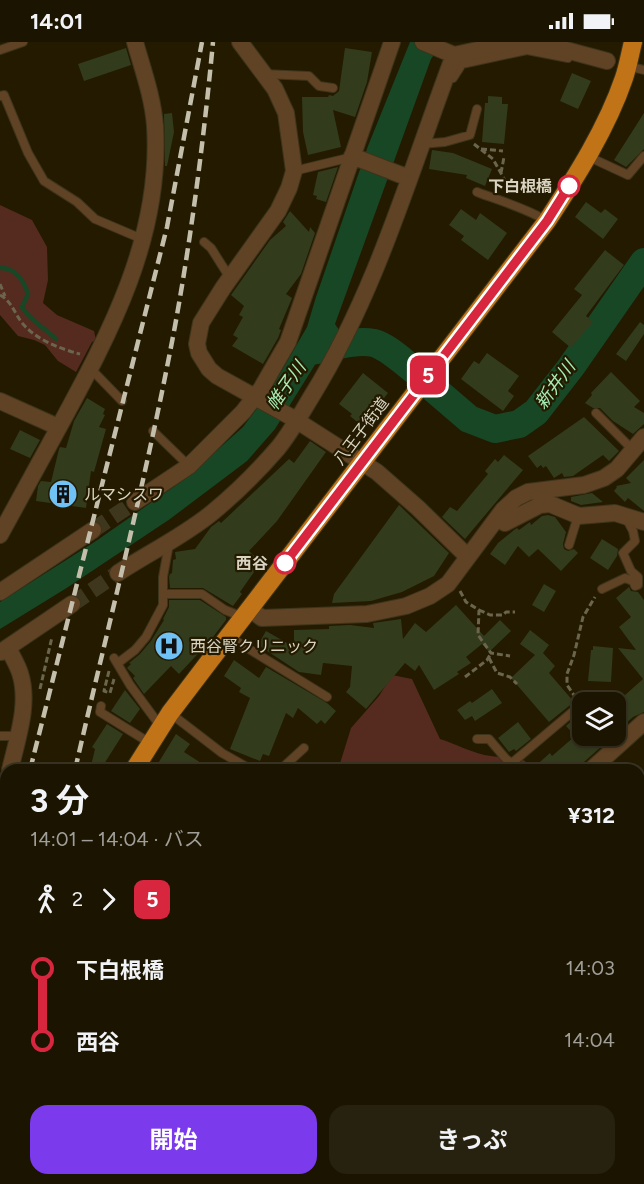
<!DOCTYPE html>
<html lang="ja">
<meta charset="utf-8">
<style>
:root{--surface:#1a1400;--page:#27210f;--text:#f1f3f6;--muted:#9f9e99;--line:#383322;--accent:#7c3aed}
body{margin:0;font-family:Figtree,"Noto Sans JP",sans-serif;background:var(--page);color:var(--text);height:100vh;display:flex;flex-direction:column;font-size:22px;white-space:nowrap}
*{box-sizing:border-box;margin:0}
p{font-size:20px;color:var(--muted)}
.icon{flex:none;width:33px;height:33px;fill:none;stroke:currentColor;stroke-width:2;stroke-linecap:round;stroke-linejoin:round}
.map{position:relative;flex:1;overflow:hidden}
.details{position:absolute;left:0px;top:722px;width:645px;height:422px;display:flex;flex-direction:column;background:var(--surface);border-radius:18px 18px 0 0;box-shadow:0 2px 4px #0004,0 0 0 2px var(--line)}
.details>*{flex:none}
.badge{padding:0 12px;border-radius:9px;font-size:21px;line-height:39px}
.tools{position:absolute;left:572px;top:650px;display:grid;gap:12px}
.tools a{display:grid;place-items:center;width:54px;height:54px;border-radius:12px;background:var(--surface);box-shadow:0 2px 4px #0004,0 0 0 2px var(--line);font-size:30px}
.map>.badge{position:absolute;translate:-50% -50%;box-shadow:0 0 0 3px #fff}
.legs{display:flex;align-items:center;gap:9px;height:66px;padding:0 30px;font-size:20px}
.legs p{margin-inline-start:auto}
.head{display:flex;align-items:center;justify-content:space-between;height:102px;padding:0 30px}
h1{font-size:33px;font-weight:700;line-height:45px}
.button{display:flex;gap:12px;margin-top:auto;padding:12px 30px}
.button a{flex:1;height:69px;border-radius:18px;background:var(--accent);color:#fff;font-size:24px;font-weight:700;line-height:69px;text-align:center}
.button a+a{background:var(--page);color:var(--text)}
ul{padding:0 30px;list-style:none}
li{display:flex;align-items:center;gap:21px;height:72px;font-size:22px}
li i{display:grid;place-items:center;width:9px;height:100%;margin:0 8px;background:currentColor}
li i::after{content:'';width:15px;height:15px;margin:-8px;border:4px solid;border-radius:50%;background:var(--surface)}
li p{margin-inline-start:auto}
li:first-child i{background:linear-gradient(#0000 50%,currentColor 0)}
li:last-child i{background:linear-gradient(currentColor 50%,#0000 0)}
.status{display:flex;justify-content:space-between;align-items:center;height:42px;padding:0 30px;background:var(--surface);direction:ltr}
.status svg{height:16px;fill:currentColor}
.map>svg:first-child{display:block}
.green{fill:#552a1f}
.water{fill:#184726}
.lines{fill:none;stroke-linecap:round;stroke-linejoin:round}
.stream{stroke:#184726;stroke-width:4.5}
.river{stroke:#184726;stroke-width:28}
.building{fill:#333b1d}
.street-tunnel{stroke:#3e361d;stroke-width:16;stroke-dasharray:16 8;stroke-linecap:butt}
.lane-casing{stroke:#3c341b;stroke-width:10}
.street-casing{stroke:#3c341b;stroke-width:18}
.secondary-casing{stroke:#3c341b;stroke-width:20}
.highway-casing{stroke:#3c341b;stroke-width:20}
.path{stroke:#6c654e;stroke-width:3;stroke-dasharray:6 3;stroke-linecap:butt}
.lane{stroke:#604224;stroke-width:8}
.street{stroke:#604224;stroke-width:16}
.secondary{stroke:#885623;stroke-width:18}
.highway{stroke:#c17417;stroke-width:18}
.rail{stroke:#c4bfac;stroke-width:4.5;stroke-dasharray:12 6;stroke-linecap:butt}
.line-1-casing{stroke:#fff;stroke-width:14}
.line-1{stroke:#d7263d;stroke-width:9}
.stop-1-dot{fill:#fff;stroke:#d7263d;stroke-width:3}
.labels{text-anchor:middle;dominant-baseline:central;stroke-width:4.5;stroke-linejoin:round;paint-order:stroke}
.stop-label{font-size:16px;font-weight:bold;fill:#d9d4c2;stroke:#231a00;text-anchor:end}
.street-label{font-size:16px;fill:#d9d4c2;stroke:#231a00}
.poi-label{font-size:16px;fill:#d9d4c2;stroke:#231a00;text-anchor:start}
.water-label{font-size:18px;font-style:italic;fill:#a5edb5;stroke:#231a00}
</style>
<div class="status"><b>14:01</b><svg viewBox="0 0 49 12"><path d="M0 12V9h3v3zM5 12V6h3v6zM10 12V3h3v9zM15 12V0h3v12zM26 1h20v11H26zM47 4h2v5h-2z"/></svg></div>
<div class="map">
<svg width="644" height="1142" viewBox="0 0 644 1142">
<rect width="100%" height="100%" fill="#231a00"/>
<path class="green" d="M 0,163 L 32,178 L 47,205 L 48,238 L 43,261 L 57,273 L 94,289 L 96,298 L 92,300 L 76,330 L 58,319 L 45,303 L 34,298 L 18,294 L 0,273 Z
M 392,633 L 412,637 L 440,697 C 456,702 474,712 491,714 C 510,717 519,710 534,727 L 461,727 L 451,722 L 442,728 L 338,728 L 351,686 L 379,654 Z
M 639,1001 L 644,1002 L 644,1142 L 582,1142 L 580,1137 L 639,1137 Z"/>
<path class="water" d="M 410,0 L 443,0 L 431,17 L 335,282 L 341,291 L 330,314 L 321,313 L 275,387 L 247,419 L 170,477 L 65,547 L 0,587 L 0,560 L 96,499 L 185,437 L 243,385 L 270,349 L 307,285 L 316,255 L 368,104 Z"/>
<g class="lines">
<path class="stream" d="M 0,226 C 15,225 24,239 28,252 L 22,265 C 29,278 45,286 56,297"/>
<path class="river" d="M 311,309 C 330,306 354,297 374,301 C 388,305 402,319 414,328
M 434,347 L 469,377 L 495,387 L 519,382 L 536,370 L 571,325 L 644,220"/>
</g>
<path class="building" d="M 126,6 L 131,23 L 84,39 L 78,22 Z
M 345,6 L 372,10 L 367,40 L 355,75 L 333,68 L 341,105 L 308,113 L 303,90 L 302,55 L 328,55 L 329,53 L 333,54 L 339,49 Z
M 572,31 L 591,39 L 578,67 L 560,59 Z
M 488,54 L 502,55 L 502,62 L 508,62 L 504,102 L 482,100 L 485,61 L 488,61 Z
M 172,71 L 174,90 L 167,124 L 165,124 L 164,72 Z
M 644,71 L 644,107 L 626,125 L 614,118 Z
M 432,108 L 453,111 L 492,127 L 485,144 L 466,136 L 467,133 L 429,127 Z
M 338,125 L 326,160 L 316,157 L 317,154 L 313,153 L 318,130 Z
M 586,160 L 601,171 L 605,167 L 618,177 L 603,197 L 575,175 Z
M 461,167 L 476,178 L 480,171 L 507,191 L 488,218 L 461,198 L 464,194 L 449,183 Z
M 290,169 L 309,190 L 310,185 L 315,191 L 301,232 L 286,252 L 292,256 L 279,287 L 281,288 L 278,296 L 263,322 L 232,304 L 238,296 L 233,293 L 243,275 L 239,273 L 244,264 L 231,253 L 270,198 L 286,184 L 283,180 Z
M 605,208 L 624,223 L 586,274 L 593,280 L 571,306 L 552,290 L 582,253 L 574,247 Z
M 640,280 L 644,283 L 644,292 L 626,319 L 616,312 Z
M 487,311 L 519,334 L 508,349 L 514,354 L 503,369 L 461,337 L 474,319 L 479,322 Z
M 611,330 L 640,359 L 634,365 L 644,371 L 644,382 L 633,392 L 613,379 L 600,366 L 593,366 L 585,361 L 592,353 L 591,351 Z
M 363,331 L 388,351 L 362,384 L 350,374 L 352,372 L 339,362 Z
M 87,356 L 105,367 L 103,372 L 105,373 L 99,385 L 106,387 L 94,430 L 91,429 L 86,466 L 36,459 L 38,444 L 41,439 L 51,440 L 59,407 L 60,405 L 66,406 L 74,379 Z
M 584,375 L 619,409 L 609,419 L 603,413 L 573,434 L 564,435 L 562,431 L 554,436 L 546,424 L 543,426 L 541,423 L 537,426 L 528,414 Z
M 20,388 L 40,398 L 30,416 L 10,407 Z
M 310,399 L 326,410 L 277,479 L 249,509 L 261,520 L 240,550 L 242,552 L 233,564 L 203,546 L 170,546 L 169,535 L 170,532 L 172,531 L 173,518 L 176,517 L 175,510 L 195,507 L 211,485 L 219,479 L 221,481 L 289,417 L 294,421 Z
M 504,413 L 523,428 L 465,497 L 442,475 L 450,465 L 457,469 L 488,432 L 485,429 L 495,417 L 498,420 Z
M 644,418 L 644,469 L 628,456 L 625,460 L 614,449 L 617,445 L 616,444 L 631,441 L 626,436 Z
M 592,451 L 603,460 L 581,463 L 571,459 L 571,455 Z
M 399,463 L 449,511 L 434,534 L 402,550 L 371,559 L 332,561 L 334,552 Z
M 548,473 L 555,475 L 566,490 L 563,502 L 564,507 L 568,509 L 574,507 L 578,511 L 561,529 L 538,507 L 529,515 L 518,504 L 505,523 L 490,512 L 498,501 L 514,488 L 517,486 L 519,488 L 530,480 L 531,483 L 542,474 Z
M 602,497 L 618,507 L 617,514 L 608,528 L 590,516 Z
M 544,542 L 556,549 L 544,570 L 532,563 Z
M 629,545 L 631,549 L 638,550 L 644,558 L 644,670 L 633,675 L 624,683 L 615,673 L 615,662 L 643,637 L 618,606 L 636,608 L 619,585 L 631,575 L 616,556 Z
M 169,558 L 200,558 L 226,575 L 226,578 L 210,599 L 179,632 L 171,624 L 144,652 L 133,636 L 135,634 L 127,626 L 131,622 L 129,621 L 140,612 L 151,599 L 164,578 L 163,577 L 169,565 Z
M 456,563 L 484,594 L 500,578 L 511,589 L 489,610 L 482,602 L 466,615 L 471,621 L 457,630 L 459,632 L 434,648 L 419,623 L 415,629 L 405,621 L 366,667 L 346,650 L 350,645 L 352,624 L 323,621 L 321,633 L 299,630 L 258,603 L 266,589 L 294,605 L 294,588 L 329,587 L 329,584 L 350,583 L 374,586 L 373,581 L 401,577 L 403,597 L 415,581 L 426,590 Z
M 530,588 L 549,603 L 543,611 L 555,624 L 549,631 L 574,660 L 549,680 L 511,636 L 535,613 L 520,602 Z
M 593,604 L 613,606 L 611,640 L 588,639 L 591,608 L 593,608 Z
M 234,618 L 259,636 L 266,625 L 327,661 L 336,669 L 325,682 L 321,678 L 317,682 L 298,666 L 293,676 L 286,671 L 269,714 L 263,712 L 260,719 L 230,707 L 250,656 L 239,650 L 241,646 L 224,634 Z
M 492,647 L 502,661 L 475,679 L 472,674 L 465,678 L 457,668 L 470,659 L 472,661 Z
M 125,648 L 140,667 L 130,681 L 111,669 Z
M 577,674 L 582,676 L 582,693 L 592,693 L 602,704 L 584,720 L 581,728 L 531,728 L 550,711 L 552,714 L 575,694 L 566,684 Z
M 518,680 L 531,697 L 516,709 L 514,707 L 509,710 L 498,696 Z
M 107,682 L 123,692 L 104,722 L 103,728 L 90,728 L 95,707 L 92,705 Z
M 176,692 L 190,702 L 184,710 L 212,728 L 154,728 Z"/>
<g class="lines">
<path class="street-tunnel" d="M 93,488 L 135,460
M 72,562 L 118,531"/>
<g class="lane-casing">
<path id="lane" d="M 0,8 L 23,0
M 627,24 L 644,28
M 264,32 L 309,34 L 319,44 L 333,46
M 453,36 L 462,22 L 527,8 L 568,16
M 0,54 L 4,53 L 28,111 L 44,139 L 77,160 L 95,177 L 142,197
M 421,102 L 445,100 L 470,93 L 477,67
M 587,114 L 628,133 L 644,114
M 294,129 L 352,115
M 477,150 C 500,159 526,166 547,179
M 204,200 L 211,206 L 230,236
M 91,327 L 122,359
M 596,371 L 634,409
M 153,389 L 189,424
M 569,503 L 578,474
M 602,547 L 625,536 L 633,539 L 635,544 L 638,543 L 638,535 L 631,529 L 623,511 L 635,499 L 633,489 L 625,474
M 164,552 L 202,552 L 225,568 L 243,575
M 228,594 L 327,655
M 114,616 L 130,643 L 161,685
M 118,621 L 135,608 L 146,595 L 163,563 L 163,535 L 169,502
M 101,664 L 100,670 L 150,701
M 170,671 L 222,711 L 252,728
M 0,694 L 18,694
M 477,697 L 489,697 L 506,717 L 521,728
M 513,720 L 577,666 L 582,670
M 280,728 L 304,706
M 480,1137 L 487,1142
M 461,1142 L 464,1137"/>
</g>
<g class="street-casing">
<path id="street" d="M 240,0 L 275,47 L 286,71 L 294,129 L 289,146 L 278,169 L 223,246 L 201,281 L 197,302 L 199,311 L 209,327 L 217,334 L 291,375 L 377,430 L 418,466 L 468,515
M 423,0 L 454,13
M 352,114 L 409,136
M 0,359 L 58,385
M 135,460 L 189,424 L 243,370 L 261,347 L 288,300 L 392,0
M 497,476 L 505,481 L 540,463 L 550,462 L 579,474 L 615,471 L 644,480
M 0,493 C 20,457 39,421 59,385 C 110,291 162,195 155,84 C 153,56 143,28 135,0
M 118,531 C 150,510 184,494 213,470 C 236,451 259,428 278,406 C 291,390 302,370 313,352 C 377,248 411,127 454,13 L 511,1 L 540,1 L 607,19
M 0,550 L 93,488
M 249,567 L 262,576 L 367,572 L 406,564 L 430,554 L 448,542 L 503,468 L 516,456 L 528,450 L 584,443 L 604,436 L 617,427 L 644,395
M 8,606 C 12,614 17,622 20,631 C 30,662 17,697 10,728
M 1,610 L 72,562
M 591,728 L 644,680
M 0,770 L 6,744
M 639,833 L 644,772
M 639,904 L 644,904"/>
</g>
<g class="secondary-casing">
<path id="secondary" d="M 639,821 L 644,821
M 639,990 L 644,991
M 405,1142 L 411,1137"/>
</g>
<g class="highway-casing">
<path id="highway" d="M 134,728 L 170,671 L 208,621 L 547,179 C 576,135 607,86 624,36 C 628,24 630,12 633,0
M 29,1142 L 30,1137"/>
</g>
<path class="path" d="M 474,102 L 493,117 L 507,142 L 510,150
M 481,107 L 503,109
M 501,131 L 504,115
M 0,242 L 5,254
M 0,253 C 10,258 14,269 20,278 C 32,296 60,307 80,312
M 460,549 L 466,560 L 479,568 L 478,593 L 491,611 L 510,614
M 479,568 L 490,573 L 503,573 L 506,570 L 515,570
M 489,616 L 497,631 L 510,635 L 517,642
M 109,629 L 104,649 L 110,651 L 114,637
M 465,635 L 487,618 L 491,611
M 40,647 L 52,595
M 576,656 L 567,643 L 567,632 L 574,613 L 583,575 L 595,555
M 0,1014 L 6,1016
M 0,1087 L 6,1059
M 0,1096 L 6,1097
M 292,1137 L 294,1139
M 572,1137 L 574,1142
M 197,1142 L 201,1137"/>
<use href="#lane" class="lane"/>
<use href="#street" class="street"/>
<use href="#secondary" class="secondary"/>
<use href="#highway" class="highway"/>
<path class="rail" d="M 30,728 L 167,185 L 202,0
M 75,728 C 109,580 147,433 175,284 C 192,190 204,95 213,0
M 0,853 L 6,827
M 0,1013 L 6,992"/>
</g>
<g class="lines">
<g class="line-1-casing">
<path id="line-1" d="M 285,521 L 547,179 L 569,144"/>
</g>
<use href="#line-1" class="line-1"/>
</g>
<defs>
<g id="building-disc" transform="scale(1.5)"><circle r="9.5" fill="#70c1f4" stroke="#231a00"/><path d="M-4-6H4V6H1V3H-1V6H-4ZM-2.5-4.3h1.7v1.8h-1.7ZM.8-4.3h1.7v1.8H.8ZM-2.5-1h1.7V.8h-1.7ZM.8-1h1.7V.8H.8Z" fill="#111"/></g>
<g id="hospital-disc" transform="scale(1.5)"><circle r="9.5" fill="#70c1f4" stroke="#231a00"/><path d="M-5-5h3v3.5h4V-5h3V5h-3V1.5h-4V5h-3Z" fill="#111"/></g>
</defs>
<g fill-rule="evenodd">
<use href="#building-disc" x="63" y="452"/>
<use href="#hospital-disc" x="169" y="604"/>
</g>
<g class="stop-1-dot">
<circle cx="569" cy="144" r="10"/>
<circle cx="285" cy="521" r="10"/>
</g>
<g class="labels">
<g class="stop-label">
<text x="552" y="144">下白根橋</text>
<text x="268" y="521">西谷</text>
</g>
<g class="street-label">
<text transform="translate(361 389) rotate(-53)">八王子街道</text>
</g>
<g class="poi-label">
<text x="84" y="452">ルマシスワ</text>
<text x="190" y="604">西谷腎クリニック</text>
</g>
<g class="water-label">
<text transform="translate(555 343) rotate(-54)">新井川</text>
<text transform="translate(286 344) rotate(-55)">帷子川</text>
</g>
</g>
</svg>
<div class="tools">
<a><svg class="icon" aria-label="layers" viewBox="0 0 24 24"><path d="M12 4l9 5-9 5-9-5zM3 14l9 5 9-5"/></svg></a>
</div>
<b class="badge" style="left:428px;top:333px;background:#d7263d;color:#fff">5</b>
<section class="details">
<div class="head"><div><h1>3 分</h1><p>14:01 – 14:04 · バス</p></div><b>¥312</b></div>
<div class="legs"><svg class="icon" aria-label="walk" viewBox="0 0 24 24"><circle cx="13" cy="4" r="2"/><path d="M13 8l-2 6 4 7M11 14l-3 7M7 12l3-4h3l4 4"/></svg>2<svg class="icon" aria-label="forward" viewBox="0 0 24 24"><path d="M9 5l7 7-7 7"/></svg><b class="badge" style="background:#d7263d;color:#fff">5</b></div>
<ul>
<li><i style="color:#d7263d"></i><b>下白根橋</b><p>14:03</p></li>
<li><i style="color:#d7263d"></i><b>西谷</b><p>14:04</p></li>
</ul>
<div class="button"><a>開始</a><a>きっぷ</a></div>
</section>
</div>
